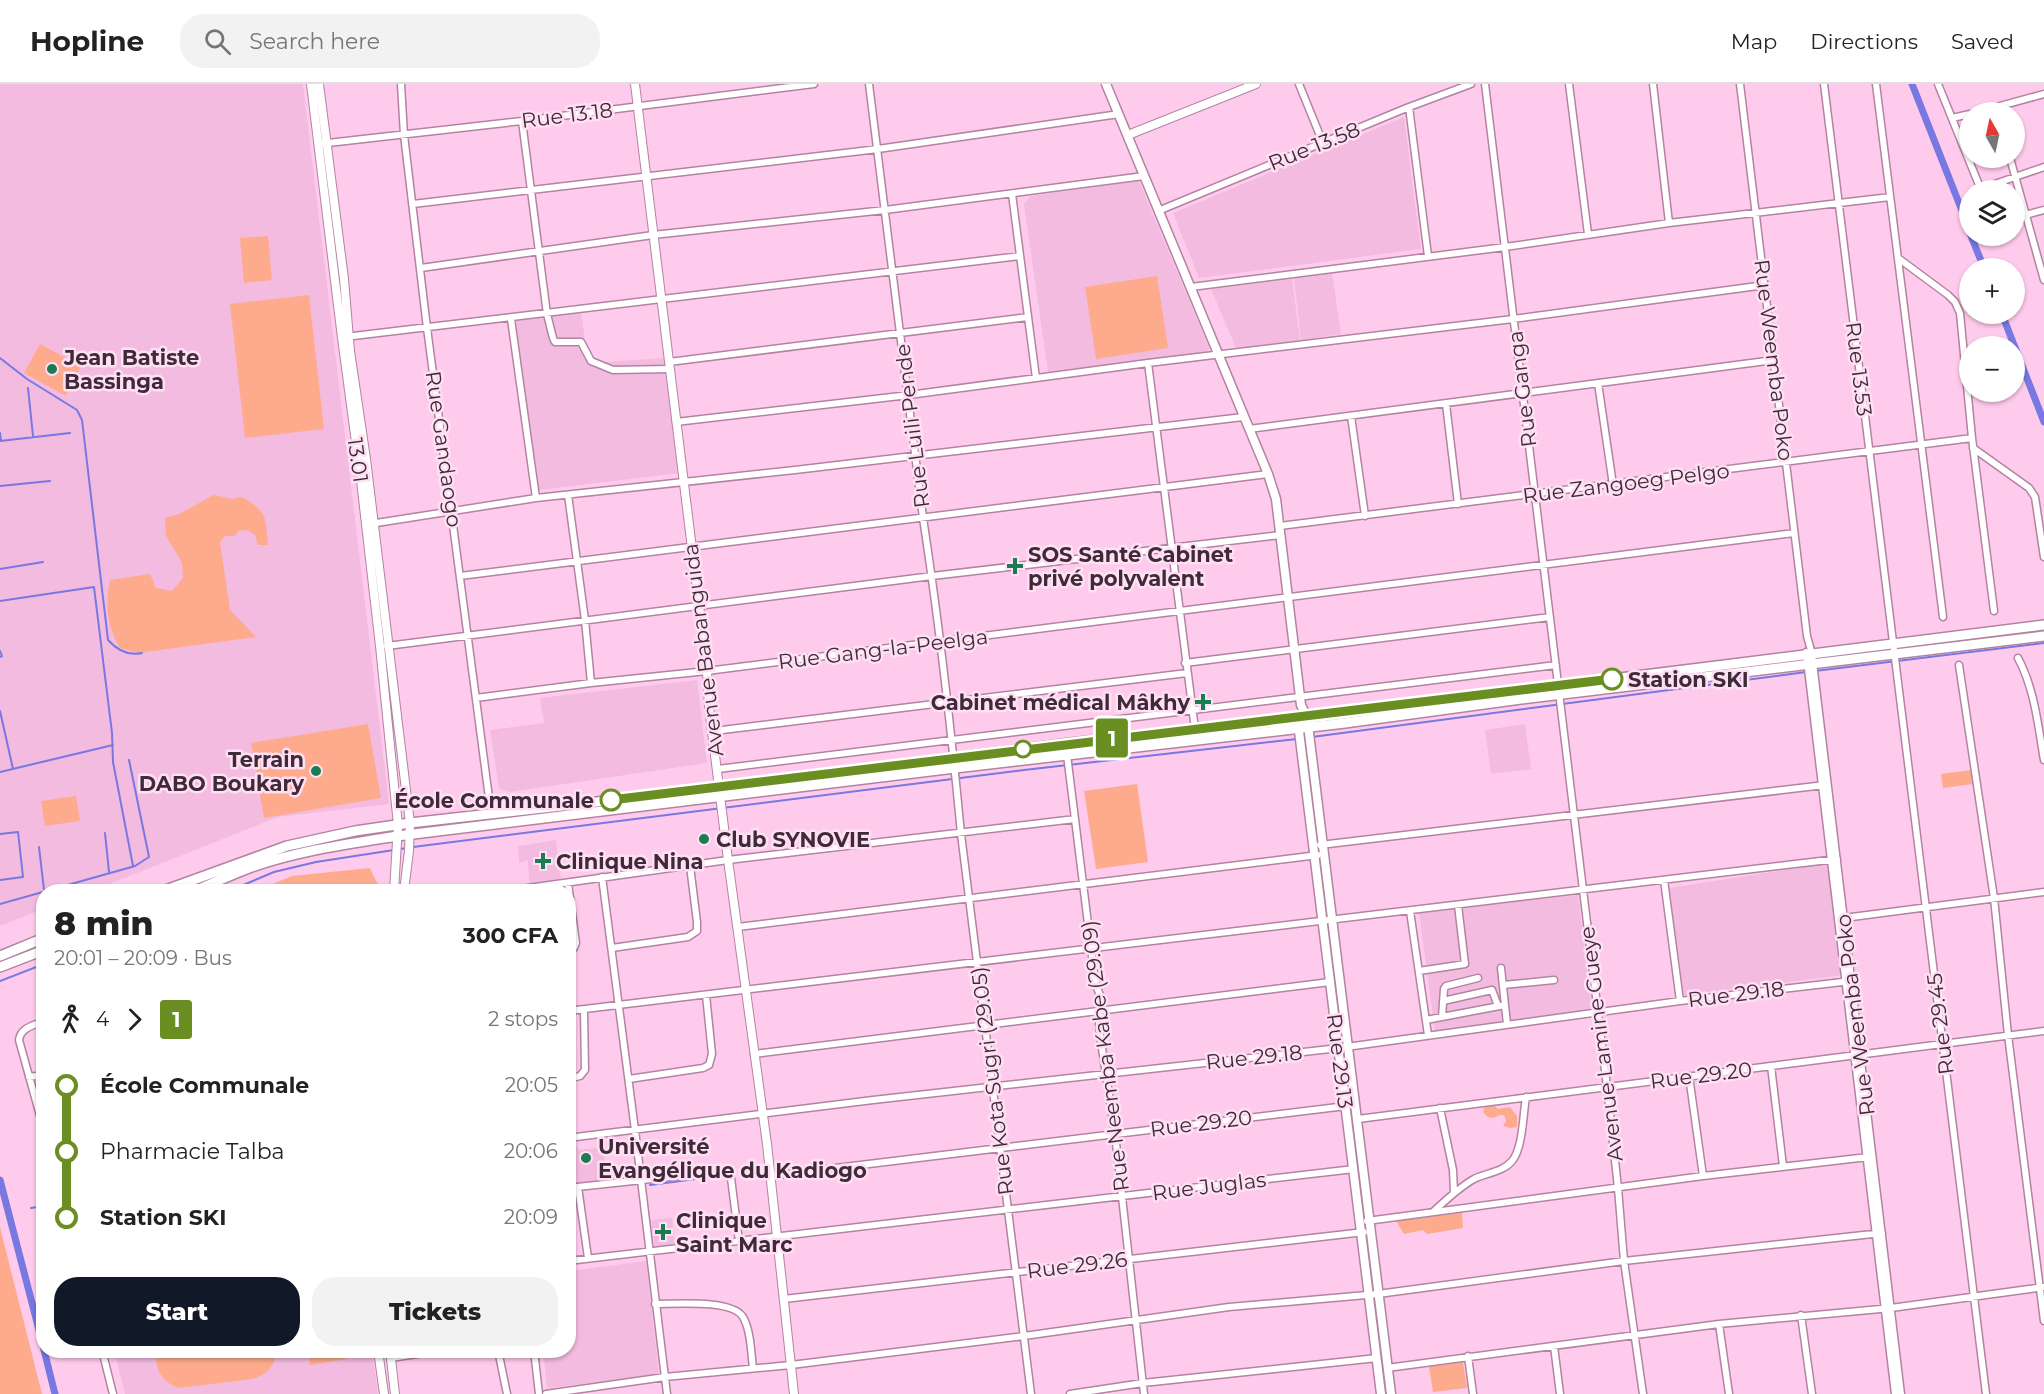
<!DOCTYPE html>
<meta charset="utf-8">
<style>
:root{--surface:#fff;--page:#f2f2f2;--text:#222;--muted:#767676;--line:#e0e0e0;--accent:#111827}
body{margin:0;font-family:Montserrat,sans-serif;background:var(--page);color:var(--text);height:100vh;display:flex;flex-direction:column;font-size:22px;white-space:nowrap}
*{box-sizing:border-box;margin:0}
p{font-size:20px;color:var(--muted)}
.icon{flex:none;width:33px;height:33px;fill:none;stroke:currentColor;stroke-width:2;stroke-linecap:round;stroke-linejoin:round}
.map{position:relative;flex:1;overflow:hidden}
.drawer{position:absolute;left:36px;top:800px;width:540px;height:474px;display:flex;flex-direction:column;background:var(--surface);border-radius:24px;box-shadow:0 2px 4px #0004}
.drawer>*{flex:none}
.badge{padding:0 12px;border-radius:4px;font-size:21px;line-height:39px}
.needle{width:39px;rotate:351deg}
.controls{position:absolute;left:1959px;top:18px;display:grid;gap:12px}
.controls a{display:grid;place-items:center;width:66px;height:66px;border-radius:50%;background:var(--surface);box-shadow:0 2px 4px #0004;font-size:30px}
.map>.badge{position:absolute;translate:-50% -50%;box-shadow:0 0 0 3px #fff}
.legs{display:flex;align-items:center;gap:9px;height:66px;padding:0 18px;font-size:20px}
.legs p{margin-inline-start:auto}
.head{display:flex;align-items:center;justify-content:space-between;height:102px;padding:0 18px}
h1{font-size:33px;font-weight:800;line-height:45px}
.button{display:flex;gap:12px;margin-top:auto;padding:12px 18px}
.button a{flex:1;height:69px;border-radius:24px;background:var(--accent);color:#fff;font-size:24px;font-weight:800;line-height:69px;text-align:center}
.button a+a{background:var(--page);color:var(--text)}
ul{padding:0 18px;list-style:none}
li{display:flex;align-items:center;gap:21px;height:66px;font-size:22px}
li i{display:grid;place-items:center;width:9px;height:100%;margin:0 8px;background:currentColor}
li i::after{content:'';width:15px;height:15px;margin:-8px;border:4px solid;border-radius:50%;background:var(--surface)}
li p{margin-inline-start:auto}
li:first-child i{background:linear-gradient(#0000 50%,currentColor 0)}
li:last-child i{background:linear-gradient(currentColor 50%,#0000 0)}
header{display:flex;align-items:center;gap:36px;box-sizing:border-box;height:84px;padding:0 30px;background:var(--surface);border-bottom:2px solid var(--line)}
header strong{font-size:28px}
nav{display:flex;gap:33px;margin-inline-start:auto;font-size:21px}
.search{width:420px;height:54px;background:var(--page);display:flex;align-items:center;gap:15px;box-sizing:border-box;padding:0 21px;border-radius:24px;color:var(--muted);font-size:22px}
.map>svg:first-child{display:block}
.built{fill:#f3bbdf}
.green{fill:#feab8d}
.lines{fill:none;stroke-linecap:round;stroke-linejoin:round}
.stream{stroke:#7778e1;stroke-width:2}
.canal{stroke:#7778e1;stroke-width:7}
.minor-casing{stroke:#b383a2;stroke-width:9}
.tertiary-casing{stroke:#b383a2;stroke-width:10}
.secondary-casing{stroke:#b383a2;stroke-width:11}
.primary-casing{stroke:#b383a2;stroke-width:12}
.minor{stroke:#fff;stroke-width:6}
.tertiary{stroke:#fff;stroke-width:8}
.secondary{stroke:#fff;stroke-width:8}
.primary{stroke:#fff;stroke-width:9}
.line-1-casing{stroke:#fff;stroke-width:14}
.line-1{stroke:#6b8e23;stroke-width:9}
.poi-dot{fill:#1b7c54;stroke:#ffdff3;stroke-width:2}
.stop-1-dot{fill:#fff;stroke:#6b8e23;stroke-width:3}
.labels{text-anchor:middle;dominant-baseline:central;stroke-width:5;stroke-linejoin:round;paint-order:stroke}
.street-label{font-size:21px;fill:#3f2b38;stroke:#ffdff3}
.poi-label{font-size:21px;font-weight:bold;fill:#3f2b38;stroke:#ffdff3;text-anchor:start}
.stop-label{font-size:21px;font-weight:bold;fill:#3f2b38;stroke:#ffdff3;text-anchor:start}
</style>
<header>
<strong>Hopline</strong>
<div class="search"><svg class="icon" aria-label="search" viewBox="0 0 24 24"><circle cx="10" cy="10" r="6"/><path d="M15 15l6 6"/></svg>Search here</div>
<nav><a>Map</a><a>Directions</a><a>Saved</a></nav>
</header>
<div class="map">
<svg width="2044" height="1310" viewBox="0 0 2044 1310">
<rect width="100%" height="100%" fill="#ffcbec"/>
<path class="built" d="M 0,0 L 303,0 L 389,720 L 278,733 L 92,807 L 44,807 L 43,825 L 0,842 Z
M 1404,33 L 1421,165 L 1199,194 L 1173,129 Z
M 1139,97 L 1209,264 L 1206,268 L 1048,288 L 1024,120 L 1031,112 Z
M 1332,189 L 1341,250 L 1301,256 L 1294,194 Z
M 1292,195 L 1300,256 L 1236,264 L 1211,205 Z
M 581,227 L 588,279 L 666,274 L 680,389 L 539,406 L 514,237 Z
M 697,596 L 707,679 L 510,708 L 499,705 L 490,646 L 544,639 L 540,614 Z
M 1525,640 L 1531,685 L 1491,690 L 1485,646 Z
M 556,756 L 561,796 L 529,799 L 528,776 L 519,779 L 518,762 Z
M 1829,779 L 1843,891 L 1684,911 L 1669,804 Z
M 1578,811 L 1592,926 L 1435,947 L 1419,828 Z
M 577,1062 L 578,1066 L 603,1063 L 605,1082 L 598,1083 L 600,1094 L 597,1095 L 598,1099 L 569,1103 L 568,1063 Z
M 672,1134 L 675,1160 L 655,1164 L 651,1136 Z
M 646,1177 L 659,1291 L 547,1304 L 543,1266 L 568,1266 L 569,1187 Z
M 114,1266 L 372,1266 L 378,1310 L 125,1310 Z"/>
<path class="green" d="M 268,152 L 272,196 L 244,199 L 240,154 Z
M 1157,192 L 1168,264 L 1096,275 L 1085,203 Z
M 309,211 L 324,345 L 245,354 L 230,220 Z
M 40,260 L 81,282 L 66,312 L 24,289 Z
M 214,411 L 233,415 L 242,413 C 268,428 265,432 268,461 L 258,461 L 255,451 L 247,446 L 238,447 L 235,452 L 225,452 L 220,458 L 230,526 L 256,553 L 138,569 L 120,564 C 107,544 105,519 110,496 L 150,490 L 156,504 L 172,507 L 183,494 L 182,479 L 166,452 L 165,434 L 179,430 Z
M 368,640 L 381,714 L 264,734 L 251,659 Z
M 1971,686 L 1973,700 L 1943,704 L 1941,690 Z
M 1137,700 L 1148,778 L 1096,785 L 1084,707 Z
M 76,712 L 80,737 L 45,742 L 41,717 Z
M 370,784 L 377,799 L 381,802 L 381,807 L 255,807 L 292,792 Z
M 1492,1019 L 1498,1025 L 1510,1023 L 1517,1032 L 1517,1043 L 1510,1044 L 1503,1042 L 1506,1037 L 1504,1031 L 1499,1031 L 1494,1034 L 1488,1033 L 1483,1028 L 1485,1022 Z
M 1462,1129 L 1463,1144 L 1427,1150 L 1423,1146 L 1404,1150 L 1396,1137 Z
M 0,1143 L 42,1310 L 0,1310 Z
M 158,1266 L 276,1266 C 276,1282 267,1290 253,1295 L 178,1304 C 162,1297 152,1284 158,1266 Z
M 308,1266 L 346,1266 L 347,1275 L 310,1281 Z
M 1463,1278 L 1467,1304 L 1433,1308 L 1429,1283 Z"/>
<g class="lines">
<path class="stream" d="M 0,274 L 27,295 L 77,326 L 82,336 L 108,556 C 117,566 129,572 142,569
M 28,304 L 33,352
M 0,349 L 1,357
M 0,357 L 70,349
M 0,402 L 50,397
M 0,485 L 43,478
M 0,517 L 94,503 L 112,649 L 113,678 L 133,782
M 0,567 L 2,572 L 0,573
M 1815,587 L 2044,559
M 0,627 L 13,685
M 1312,653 L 1806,588
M 0,688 L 113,661
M 105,749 L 109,788
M 0,750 L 18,748 L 23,793 L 0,796
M 39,763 L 44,806
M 413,763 L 1024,686 L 1297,655
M 229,807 L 274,788 L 316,778 L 407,764
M 0,820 L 135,782 L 149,773 L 129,676
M 0,897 L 44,880
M 650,1101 L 726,1091
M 31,1124 L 44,1122"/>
<path class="canal" d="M 1912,0 L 1970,147
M 1971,152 L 1984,184
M 2002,230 L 2044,338
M 0,1096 L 44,1265
M 44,1266 L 55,1310"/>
<g class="minor-casing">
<path id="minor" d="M 401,0 L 404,51 L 427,244 L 491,729
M 869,0 L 923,434 C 939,538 951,644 961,750 L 1031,1310
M 1299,0 L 1323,59
M 1485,0 L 1607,1003 L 1618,1104 L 1624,1177 L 1643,1310
M 1569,0 L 1588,150
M 1653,0 L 1669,139
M 1740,0 L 1807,552 L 1812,570 L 1901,1310
M 1824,0 L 1986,1310
M 1876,0 L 1943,533
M 1938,0 L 1979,101 L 1986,103 L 2044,83
M 1409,23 L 1428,172
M 1978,28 L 2044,10
M 1952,34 L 1970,30
M 522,37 L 547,230 L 553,254 L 555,258 L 581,258 L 591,277 L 613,286 L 670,285
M 319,60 L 522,37 L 814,0
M 2010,74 L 2044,196
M 1012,110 L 1036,294
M 413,120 L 878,65 L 1119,30
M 1158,127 L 1409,23 L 1471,0
M 2014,134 L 2044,126
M 1898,174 L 1948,211 L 1955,218 L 1960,229 L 1972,354 L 1994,527
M 421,184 L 653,151 L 885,126 L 1144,92
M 1191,203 L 1505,163 L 1669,139 L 1890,113
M 511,235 L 536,414
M 345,253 L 1020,172
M 669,278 L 1028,233
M 1148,279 L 1195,645
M 1598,299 L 1613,401
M 1446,320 L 1458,420
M 1351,332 L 1365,432
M 676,338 L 909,311 L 1148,279 L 1513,235 L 1765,201
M 1249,345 L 1774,276
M 1973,364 L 2029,404 L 2035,413 L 2044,473
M 568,411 L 585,536 L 591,599
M 370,440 L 536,414 L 795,386 L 1243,333
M 1280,442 L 1972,354
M 460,492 L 1268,390
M 387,562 L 932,492 L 1281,451
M 1806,568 L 1895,1310
M 2018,574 C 2035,606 2038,642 2044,676
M 1185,579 L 1550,533
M 1959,581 L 1994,814 L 2008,951 L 2044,1237
M 476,614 L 591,599 L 707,587 L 1794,449
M 714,647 C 871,628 1029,609 1187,589
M 1067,671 L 1094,888 L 1097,904 L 1103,918 L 1099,938 L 1100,951 L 1115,1050 L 1144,1310
M 718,685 L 1556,581
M 1320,761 L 1825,701
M 602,793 L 635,1046 L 667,1310
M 1664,796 L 1680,917
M 568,799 L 576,859 L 574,864 L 568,867
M 507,807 L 728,776 L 1075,735
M 1410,827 L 1428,951
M 1844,834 L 2044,808
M 738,843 L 1318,771
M 612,864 L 688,853 L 697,847 L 697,838 L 690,782
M 1501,884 L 1507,940
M 1419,887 L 1465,880 L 1458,821
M 1503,901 L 1554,896
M 1443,917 L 1492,906 L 1498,922
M 568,927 L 1837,775
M 1442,933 L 1444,905 L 1446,902 L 1478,894
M 1426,936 L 1505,921
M 44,937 C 33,942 21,943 19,956 L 44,1046
M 754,970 L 1330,898
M 1771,982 L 1783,1082
M 1689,992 L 1703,1092
M 29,993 L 44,991
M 568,995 L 580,992 L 585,986 L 584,926
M 629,995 L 703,984 L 709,981 L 712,970 L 706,911
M 1440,1024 L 1453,1086 L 1454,1109
M 1358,1035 L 2044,947
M 568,1054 L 873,1016 L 1339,964 L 1680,917 L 1851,897
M 770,1092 L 1346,1022
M 578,1103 L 588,1174
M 568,1104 L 726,1087 L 731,1094 L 739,1157
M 1433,1128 C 1446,1116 1458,1104 1474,1095 C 1486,1089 1503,1088 1512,1077 C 1523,1064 1523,1030 1526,1013
M 1367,1137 L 1703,1092 L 1868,1073
M 568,1177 L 1354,1085
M 784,1215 L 1364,1148
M 655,1220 C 675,1220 732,1215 743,1233 C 751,1247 751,1269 753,1284
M 1801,1231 L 1812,1310
M 1719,1240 L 1729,1310
M 1554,1262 L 1560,1310
M 102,1266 L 113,1310
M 498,1266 L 507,1310
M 534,1266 L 539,1310
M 1468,1272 L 1473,1310
M 391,1274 L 443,1266
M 1387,1284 L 1719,1240 L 1891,1224 L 2044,1203
M 546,1310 L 665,1293 L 791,1281 L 1024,1252 L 1229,1223 L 1378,1210 L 1624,1177 L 1882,1149
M 1070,1310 L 1143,1299 L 1377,1274"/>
</g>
<g class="tertiary-casing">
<path id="tertiary" d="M 311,0 L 342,254 L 360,388 L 380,562 L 398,741 L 394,807
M 319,0 L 344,195 L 350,267 L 366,375 L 410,739 L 409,767 L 404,807
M 635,0 L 707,587 L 709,623 L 728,776 L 767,1060 L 794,1310
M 1128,51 L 1256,0
M 378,1266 L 384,1310
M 390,1266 L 395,1310"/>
</g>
<g class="secondary-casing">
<path id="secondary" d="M 1106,0 L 1268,390 L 1276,415 L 1301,621 L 1307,633 L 1391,1310
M 1298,639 L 1381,1310"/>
</g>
<g class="primary-casing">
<path id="primary" d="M 163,807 L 287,762 L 355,747 L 410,739 L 667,710 L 1071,659 L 1307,633 L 2044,541
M 194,807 C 212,800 230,791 249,784 C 297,767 347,760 397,752 L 955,684 L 1345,639 L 1521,615 L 2044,552
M 0,872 L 44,854
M 0,883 L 44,866"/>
</g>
<use href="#minor" class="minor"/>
<use href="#tertiary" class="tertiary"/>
<use href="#secondary" class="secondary"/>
<use href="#primary" class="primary"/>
</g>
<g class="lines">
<g class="line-1-casing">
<path id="line-1" d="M 611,716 L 1612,595"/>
</g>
<use href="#line-1" class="line-1"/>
</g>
<g class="poi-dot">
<circle cx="52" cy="285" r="6"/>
<path d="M1012 473h6v6h6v6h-6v6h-6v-6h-6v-6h6z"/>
<path d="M1200 609h6v6h6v6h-6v6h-6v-6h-6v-6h6z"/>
<circle cx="316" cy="687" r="6"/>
<circle cx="704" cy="755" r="6"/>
<path d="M540 768h6v6h6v6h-6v6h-6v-6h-6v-6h6z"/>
<circle cx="586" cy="1074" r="6"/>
<path d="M660 1139h6v6h6v6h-6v6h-6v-6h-6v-6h6z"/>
</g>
<g class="stop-1-dot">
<circle cx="1612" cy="595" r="10"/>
<circle cx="1023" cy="665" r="8"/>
<circle cx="611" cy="716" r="10"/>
</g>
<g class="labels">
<g class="street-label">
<text transform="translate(567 31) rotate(-7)">Rue 13.18</text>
<text transform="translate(1314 62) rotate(-22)">Rue 13.58</text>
<text transform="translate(1774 276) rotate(83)">Rue Weemba Poko</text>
<text transform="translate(1859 285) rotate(83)">Rue 13.53</text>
<text transform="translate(1522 305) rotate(-97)">Rue Ganga</text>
<text transform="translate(912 342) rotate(-97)">Rue Luili Pende</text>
<text transform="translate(444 365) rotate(82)">Rue Gandaogo</text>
<text transform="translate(358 376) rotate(82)">13.01</text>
<text transform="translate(1626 399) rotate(-7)">Rue Zangoeg Pelgo</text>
<text transform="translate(883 565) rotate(-7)">Rue Gang-la-Peelga</text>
<text transform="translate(703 566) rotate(-97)">Avenue Babanguida</text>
<text transform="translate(1736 910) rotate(-7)">Rue 29.18</text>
<text transform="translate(1855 931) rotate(-97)">Rue Weemba Poko</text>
<text transform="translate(1940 940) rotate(-97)">Rue 29.45</text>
<text transform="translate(1601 960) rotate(-97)">Avenue Lamine Gueye</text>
<text transform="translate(1105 972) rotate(-97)">Rue Neemba Kabe (29.09)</text>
<text transform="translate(1254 973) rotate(-6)">Rue 29.18</text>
<text transform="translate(1340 977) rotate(83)">Rue 29.13</text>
<text transform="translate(1701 991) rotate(-7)">Rue 29.20</text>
<text transform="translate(992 997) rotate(-97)">Rue Kota Sugri (29.05)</text>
<text transform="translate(1201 1039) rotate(-7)">Rue 29.20</text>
<text transform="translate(1209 1102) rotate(-7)">Rue Juglas</text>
<text transform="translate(1077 1181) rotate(-7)">Rue 29.26</text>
</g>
<g class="poi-label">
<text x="64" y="273">Jean Batiste<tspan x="64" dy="24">Bassinga</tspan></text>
<text x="1028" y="470">SOS Santé Cabinet<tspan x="1028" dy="24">privé polyvalent</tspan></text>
<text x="1190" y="618" text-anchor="end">Cabinet médical Mâkhy</text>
<text x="304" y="675" text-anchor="end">Terrain<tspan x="304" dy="24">DABO Boukary</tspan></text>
<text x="716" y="755">Club SYNOVIE</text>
<text x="556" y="777">Clinique Nina</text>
<text x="598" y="1062">Université<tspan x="598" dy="24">Evangélique du Kadiogo</tspan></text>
<text x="676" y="1136">Clinique<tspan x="676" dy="24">Saint Marc</tspan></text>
</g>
<g class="stop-label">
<text x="1628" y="595">Station SKI</text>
<text x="594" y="716" text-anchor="end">École Communale</text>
</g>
</g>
</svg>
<div class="controls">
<a><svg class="needle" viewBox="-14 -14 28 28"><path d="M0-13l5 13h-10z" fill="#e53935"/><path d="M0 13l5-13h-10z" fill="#767676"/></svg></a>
<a><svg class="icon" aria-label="layers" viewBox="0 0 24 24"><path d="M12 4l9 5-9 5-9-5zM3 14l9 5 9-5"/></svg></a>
<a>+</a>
<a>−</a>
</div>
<b class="badge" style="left:1112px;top:654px;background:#6b8e23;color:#fff">1</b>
<section class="drawer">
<div class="head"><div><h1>8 min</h1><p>20:01 – 20:09 · Bus</p></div><b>300 CFA</b></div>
<div class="legs"><svg class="icon" aria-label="walk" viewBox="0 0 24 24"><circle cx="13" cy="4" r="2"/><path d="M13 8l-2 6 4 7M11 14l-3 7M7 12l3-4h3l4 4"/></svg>4<svg class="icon" aria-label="forward" viewBox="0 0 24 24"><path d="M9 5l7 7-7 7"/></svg><b class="badge" style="background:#6b8e23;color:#fff">1</b><p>2 stops</p></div>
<ul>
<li><i style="color:#6b8e23"></i><b>École Communale</b><p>20:05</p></li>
<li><i style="color:#6b8e23"></i><span>Pharmacie Talba</span><p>20:06</p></li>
<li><i style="color:#6b8e23"></i><b>Station SKI</b><p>20:09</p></li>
</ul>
<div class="button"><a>Start</a><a>Tickets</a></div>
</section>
</div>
